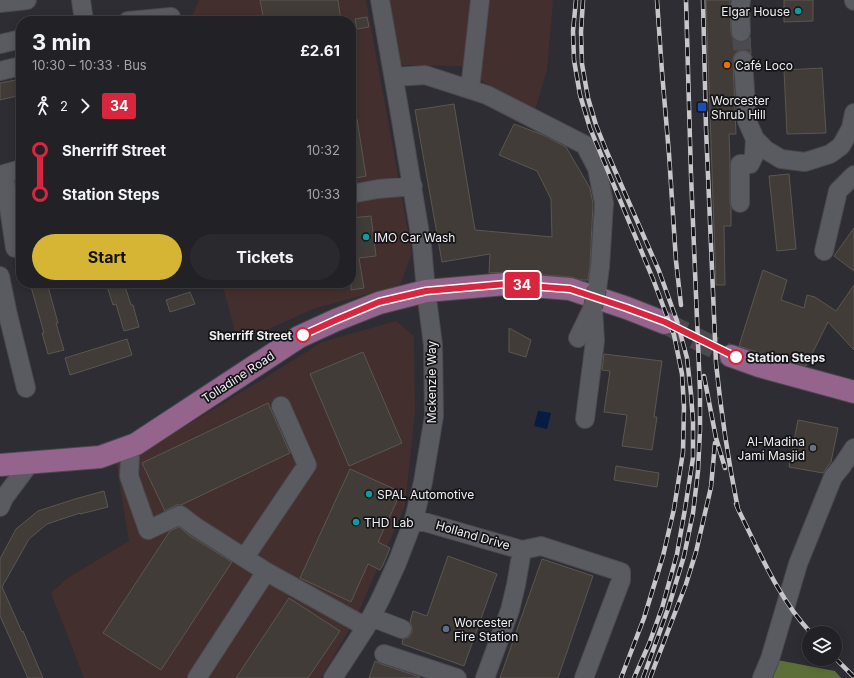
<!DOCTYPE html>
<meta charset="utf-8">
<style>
:root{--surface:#222226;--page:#2a2a2e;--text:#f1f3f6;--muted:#a2a4a7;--line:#3f3f43;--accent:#d6b534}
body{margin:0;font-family:Inter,sans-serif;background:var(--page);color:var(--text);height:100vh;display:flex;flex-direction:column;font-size:15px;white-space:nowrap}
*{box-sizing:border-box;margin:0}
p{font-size:13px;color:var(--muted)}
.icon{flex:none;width:22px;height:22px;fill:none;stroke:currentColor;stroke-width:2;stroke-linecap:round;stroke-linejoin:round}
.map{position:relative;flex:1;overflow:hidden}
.sheet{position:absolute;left:16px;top:16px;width:340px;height:272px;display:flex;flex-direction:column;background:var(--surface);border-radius:16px;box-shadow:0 2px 10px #0003,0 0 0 1px var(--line)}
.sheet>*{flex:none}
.badge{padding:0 8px;border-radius:3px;font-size:14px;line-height:26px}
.tools{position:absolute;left:802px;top:626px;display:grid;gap:8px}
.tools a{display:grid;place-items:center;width:40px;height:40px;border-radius:50%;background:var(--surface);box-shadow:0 2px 10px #0003,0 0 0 1px var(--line);font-size:20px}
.map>.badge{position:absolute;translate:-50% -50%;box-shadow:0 0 0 2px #fff}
.legs{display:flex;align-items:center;gap:6px;height:44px;padding:0 16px;font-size:13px}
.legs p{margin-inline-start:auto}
.summary{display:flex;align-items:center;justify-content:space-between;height:68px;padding:0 16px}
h1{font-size:22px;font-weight:700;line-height:30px}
.primary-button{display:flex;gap:8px;margin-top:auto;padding:8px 16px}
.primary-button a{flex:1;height:46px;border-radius:24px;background:var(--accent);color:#111;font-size:16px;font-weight:700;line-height:46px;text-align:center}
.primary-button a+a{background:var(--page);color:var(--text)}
ul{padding:0 16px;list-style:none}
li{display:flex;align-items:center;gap:14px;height:44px;font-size:15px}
li i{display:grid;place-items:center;width:6px;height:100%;margin:0 5px;background:currentColor}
li i::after{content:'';width:10px;height:10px;margin:-5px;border:3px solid;border-radius:50%;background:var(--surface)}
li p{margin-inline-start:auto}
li:first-child i{background:linear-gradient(#0000 50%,currentColor 0)}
li:last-child i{background:linear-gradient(currentColor 50%,#0000 0)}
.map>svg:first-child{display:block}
.commercial{fill:#432f2e}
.forest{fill:#5d6f39}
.water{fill:#051c44}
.building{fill:#413c37;stroke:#5c5651}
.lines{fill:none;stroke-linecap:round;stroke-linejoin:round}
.minor-tunnel{stroke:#4a4a50;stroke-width:18;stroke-dasharray:18 9;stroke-linecap:butt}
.major-tunnel{stroke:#4a4a50;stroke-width:22;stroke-dasharray:22 11;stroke-linecap:butt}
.minor-casing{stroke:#49494f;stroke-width:20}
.major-casing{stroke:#49494f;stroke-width:24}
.minor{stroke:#5a5a61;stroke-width:18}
.major{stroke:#94648c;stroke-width:22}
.rail-casing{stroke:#c7c7cb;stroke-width:4.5}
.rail{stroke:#151518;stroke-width:3;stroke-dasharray:9;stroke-linecap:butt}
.minor-bridge-casing{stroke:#49494f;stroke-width:20;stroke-linecap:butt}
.minor-bridge{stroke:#5a5a61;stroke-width:18}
.line-1-casing{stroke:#fff;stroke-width:9}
.line-1{stroke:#d7263d;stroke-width:6}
.culture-dot{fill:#0f9aa8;stroke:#151518;stroke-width:1.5}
.food-dot{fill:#e8710a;stroke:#151518;stroke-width:1.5}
.transit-dot{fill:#1a4fb4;stroke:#151518;stroke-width:1.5}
.stop-1-dot{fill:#fff;stroke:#d7263d;stroke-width:2}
.worship-dot{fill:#6b7280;stroke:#151518;stroke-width:1.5}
.service-dot{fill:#5c6f8a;stroke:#151518;stroke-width:1.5}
.labels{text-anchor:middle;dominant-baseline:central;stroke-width:3.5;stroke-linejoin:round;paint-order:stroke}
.poi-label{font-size:12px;fill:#efeff3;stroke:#151518;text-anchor:start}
.stop-label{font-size:12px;font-weight:bold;fill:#efeff3;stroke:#151518;text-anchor:end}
.street-label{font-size:12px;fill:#efeff3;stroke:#151518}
</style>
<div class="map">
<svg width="854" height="678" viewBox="0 0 854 678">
<rect width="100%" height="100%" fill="#2d2d33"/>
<path class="commercial" d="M 199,0 L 366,0 L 412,253 L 400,285 L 313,309 L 238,343 L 222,283 L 351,283 L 351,21 L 193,21 L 193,14 Z
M 388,0 L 553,0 L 547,70 L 535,110 L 483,82 L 462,66 L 400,65 Z
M 396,321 L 414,336 L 415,412 L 405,506 L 355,620 L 321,678 L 84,678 L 51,593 L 66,579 L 129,541 L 116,462 L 144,451 L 263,379 L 322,342 Z"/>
<path class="forest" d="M 772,659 L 835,671 L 841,678 L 763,678 Z"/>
<path class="water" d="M 538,411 L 551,413 L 547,429 L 534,426 Z"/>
<path class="building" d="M 260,0 L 338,0 L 341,21 L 264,21 Z
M 706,0 L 730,0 L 730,7 L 731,32 L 732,37 L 736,41 L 741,42 L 747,41 L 750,37 L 751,54 L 748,51 L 743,50 L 738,51 L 734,55 L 733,60 L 736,134 L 729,134 L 730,162 L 730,203 L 731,207 L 731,226 L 724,226 L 725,285 L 716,285 Z
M 784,0 L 813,0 L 813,21 L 784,22 Z
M 367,17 L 369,27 L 357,29 L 355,19 Z
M 822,68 L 826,133 L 787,134 L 784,70 Z
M 21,79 L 21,95 L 0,100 L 0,83 Z
M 454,104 L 475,230 L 552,237 L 551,199 L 537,171 L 499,155 L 514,124 L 543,135 L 566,147 L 590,188 L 593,204 L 590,266 L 588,280 L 581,280 L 571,277 L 507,272 L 489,273 L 490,254 L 442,262 L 415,110 Z
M 351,119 L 357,119 L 366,176 L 351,179 Z
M 789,174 L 796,249 L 777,251 L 769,176 Z
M 371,216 L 376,256 L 359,258 L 364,288 L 351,290 L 351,218 Z
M 854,228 L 854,271 L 834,256 Z
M 763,270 L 787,280 L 781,300 L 804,308 L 807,295 L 815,297 L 836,311 L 854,285 L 854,350 L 828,322 L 806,366 L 763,354 L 739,346 Z
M 30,283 L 47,283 L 58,323 L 56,323 L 64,350 L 48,354 L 42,333 L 44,333 Z
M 106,283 L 124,283 L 131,305 L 133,305 L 139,327 L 124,331 L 116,304 L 113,305 Z
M 190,292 L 195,304 L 170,312 L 166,300 Z
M 509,328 L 531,340 L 526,357 L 509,352 Z
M 127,339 L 132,355 L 70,375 L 65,358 Z
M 363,352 L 402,443 L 349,466 L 310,374 Z
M 604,354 L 662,361 L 654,417 L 657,417 L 652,450 L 622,446 L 627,415 L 604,412 L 610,371 L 602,370 Z
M 268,403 L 290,453 L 181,505 L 176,505 L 165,511 L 142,463 Z
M 798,420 L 838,428 L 831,462 L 823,473 L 789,467 Z
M 616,466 L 659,473 L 657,487 L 614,480 Z
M 350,469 L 401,492 L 378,542 L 390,548 L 383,565 L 380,570 L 368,564 L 351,602 L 300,578 Z
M 104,491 L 108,507 L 80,514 L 80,513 L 47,524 L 29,539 L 2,587 L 22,632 L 23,631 L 43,678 L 28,678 L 0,616 L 0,559 L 16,529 L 38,511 L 75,499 Z
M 179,527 L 190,536 L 232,562 L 161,670 L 103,633 L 170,531 Z
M 448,556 L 497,574 L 464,666 L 402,644 L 403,639 L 409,637 L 412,632 L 412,627 L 410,622 L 413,611 L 427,616 Z
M 542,559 L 593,576 L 558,678 L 500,678 Z
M 289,598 L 340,631 L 308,678 L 236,678 Z
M 375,661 L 381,664 L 420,677 L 420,678 L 369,678 Z"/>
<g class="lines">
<path class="minor-tunnel" d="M 741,32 L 743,60"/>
<path class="major-tunnel" d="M 665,323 L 731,356"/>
<g class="minor-casing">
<path id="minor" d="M 81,0 L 84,21
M 741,0 L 740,7 L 741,32
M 854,0 L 854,1
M 0,3 L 27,0
M 128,21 L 171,17
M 0,44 L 21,39
M 743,60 L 747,121 L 755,139 L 766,150 L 781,159 L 805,162 L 830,154 L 841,146 L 851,128 L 854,113
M 0,71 L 21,66
M 394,77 L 425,75 L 487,95 L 585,145 L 597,168 L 604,203 L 600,267 L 597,289
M 470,89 L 480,0
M 351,194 L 378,189 L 413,186
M 740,203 L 740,164 L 750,164 L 754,156 L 755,139
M 15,248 L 4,174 L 21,169
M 824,251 L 838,191 L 854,175
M 0,276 L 8,315 L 26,388
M 578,338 L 592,309
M 585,419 L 595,341 L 593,307
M 129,446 L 130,457 L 129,476 L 148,530 L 180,515 L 196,527 L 265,571 L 366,627
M 0,507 L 4,498 L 30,463
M 414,519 L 522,550 L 516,585 L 510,610 L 485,678
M 522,550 L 541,546 L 621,572 L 621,580 L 584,678
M 245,557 L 307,465 L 281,406
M 371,617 L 402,629
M 384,654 L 457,678
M 197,678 L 260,581 L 265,571
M 333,678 L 366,627 L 381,598 L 397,563 L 414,519 L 423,482 L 434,416 L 433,345 L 426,291 L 422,246 L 400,114 L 380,0
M 762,678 L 770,659 L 798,564 L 833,477 L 842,466 L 854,448"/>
</g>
<g class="major-casing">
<path id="major" d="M 731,356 L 759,366 L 854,392
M 0,465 L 100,457 L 136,444 L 299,337 L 336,320 L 379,303 L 426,291 L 506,284 L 570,289 L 627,308 L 665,323"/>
</g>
<use href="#minor" class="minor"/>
<use href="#major" class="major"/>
<g class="rail-casing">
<path id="rail" d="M 576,0 L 573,31 L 574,60 L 580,95 L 590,128 L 653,279 L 674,335 L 682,374 L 684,407 L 683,452 L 674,509 L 663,556 L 644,618 L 621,678
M 583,0 L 581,32 L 582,64 L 588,98 L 596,125 L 606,150 L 659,271 L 677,321 L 687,358 L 691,394 L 693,422 L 693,458 L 685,509 L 677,554 L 662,608 L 649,644 L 634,678
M 657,0 L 662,72 L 669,154 L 676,261 L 681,305
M 703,0 L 706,128 L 716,363 C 721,412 728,460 738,509
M 704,376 L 716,438 L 725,468
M 736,504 L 738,509 C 759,551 778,598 811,633
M 835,658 L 854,677
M 643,678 L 668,609 L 684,556 L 693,513 L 698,471 L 700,430 L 700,391 L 691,175 L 686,0
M 650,678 L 686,584 L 696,552 L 711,487 L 715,443"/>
</g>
<use href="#rail" class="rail"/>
<g class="minor-bridge-casing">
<path id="minor-bridge" d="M 593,307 L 597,289"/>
</g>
<use href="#minor-bridge" class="minor-bridge"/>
</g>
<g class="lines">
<g class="line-1-casing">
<path id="line-1" d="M 303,335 L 336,320 L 379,302 L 426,291 L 506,284 L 570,289 L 627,308 L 665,322 L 736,357"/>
</g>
<use href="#line-1" class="line-1"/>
</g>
<g class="culture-dot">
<circle cx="798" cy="11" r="4"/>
<circle cx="366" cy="237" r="4"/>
<circle cx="369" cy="494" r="4"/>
<circle cx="356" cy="522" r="4"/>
</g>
<circle class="food-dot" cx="727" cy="65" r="4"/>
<rect class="transit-dot" x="697" y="102" width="10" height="10" rx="2"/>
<g class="stop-1-dot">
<circle cx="303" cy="335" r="7"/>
<circle cx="736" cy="357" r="7"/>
</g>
<circle class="worship-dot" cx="813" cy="448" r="4"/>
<circle class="service-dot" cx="446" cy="629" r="4"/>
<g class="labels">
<g class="poi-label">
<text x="790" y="11" text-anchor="end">Elgar House</text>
<text x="735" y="65">Café Loco</text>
<text x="711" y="100">Worcester<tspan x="711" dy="14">Shrub Hill</tspan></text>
<text x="374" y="237">IMO Car Wash</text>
<text x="805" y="441" text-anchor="end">Al-Madina<tspan x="805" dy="14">Jami Masjid</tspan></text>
<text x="377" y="494">SPAL Automotive</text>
<text x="364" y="522">THD Lab</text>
<text x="454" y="622">Worcester<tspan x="454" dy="14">Fire Station</tspan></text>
</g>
<g class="stop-label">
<text x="292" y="335">Sherriff Street</text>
<text x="747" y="357" text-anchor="start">Station Steps</text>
</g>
<g class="street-label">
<text transform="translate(238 377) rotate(-33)">Tolladine Road</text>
<text transform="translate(431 382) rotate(-90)">Mckenzie Way</text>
<text transform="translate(473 535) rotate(16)">Holland Drive</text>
</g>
</g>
</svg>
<div class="tools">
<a><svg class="icon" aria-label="layers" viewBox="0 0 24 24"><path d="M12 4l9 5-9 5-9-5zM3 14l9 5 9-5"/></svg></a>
</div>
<b class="badge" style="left:522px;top:285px;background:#d7263d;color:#fff">34</b>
<section class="sheet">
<div class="summary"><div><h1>3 min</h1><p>10:30 – 10:33 · Bus</p></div><b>£2.61</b></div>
<div class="legs"><svg class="icon" aria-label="walk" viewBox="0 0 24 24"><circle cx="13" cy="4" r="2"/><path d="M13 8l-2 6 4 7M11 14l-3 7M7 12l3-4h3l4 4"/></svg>2<svg class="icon" aria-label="forward" viewBox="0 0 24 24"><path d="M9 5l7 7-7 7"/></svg><b class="badge" style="background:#d7263d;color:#fff">34</b></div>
<ul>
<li><i style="color:#d7263d"></i><b>Sherriff Street</b><p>10:32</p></li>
<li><i style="color:#d7263d"></i><b>Station Steps</b><p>10:33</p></li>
</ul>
<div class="primary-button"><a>Start</a><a>Tickets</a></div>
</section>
</div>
